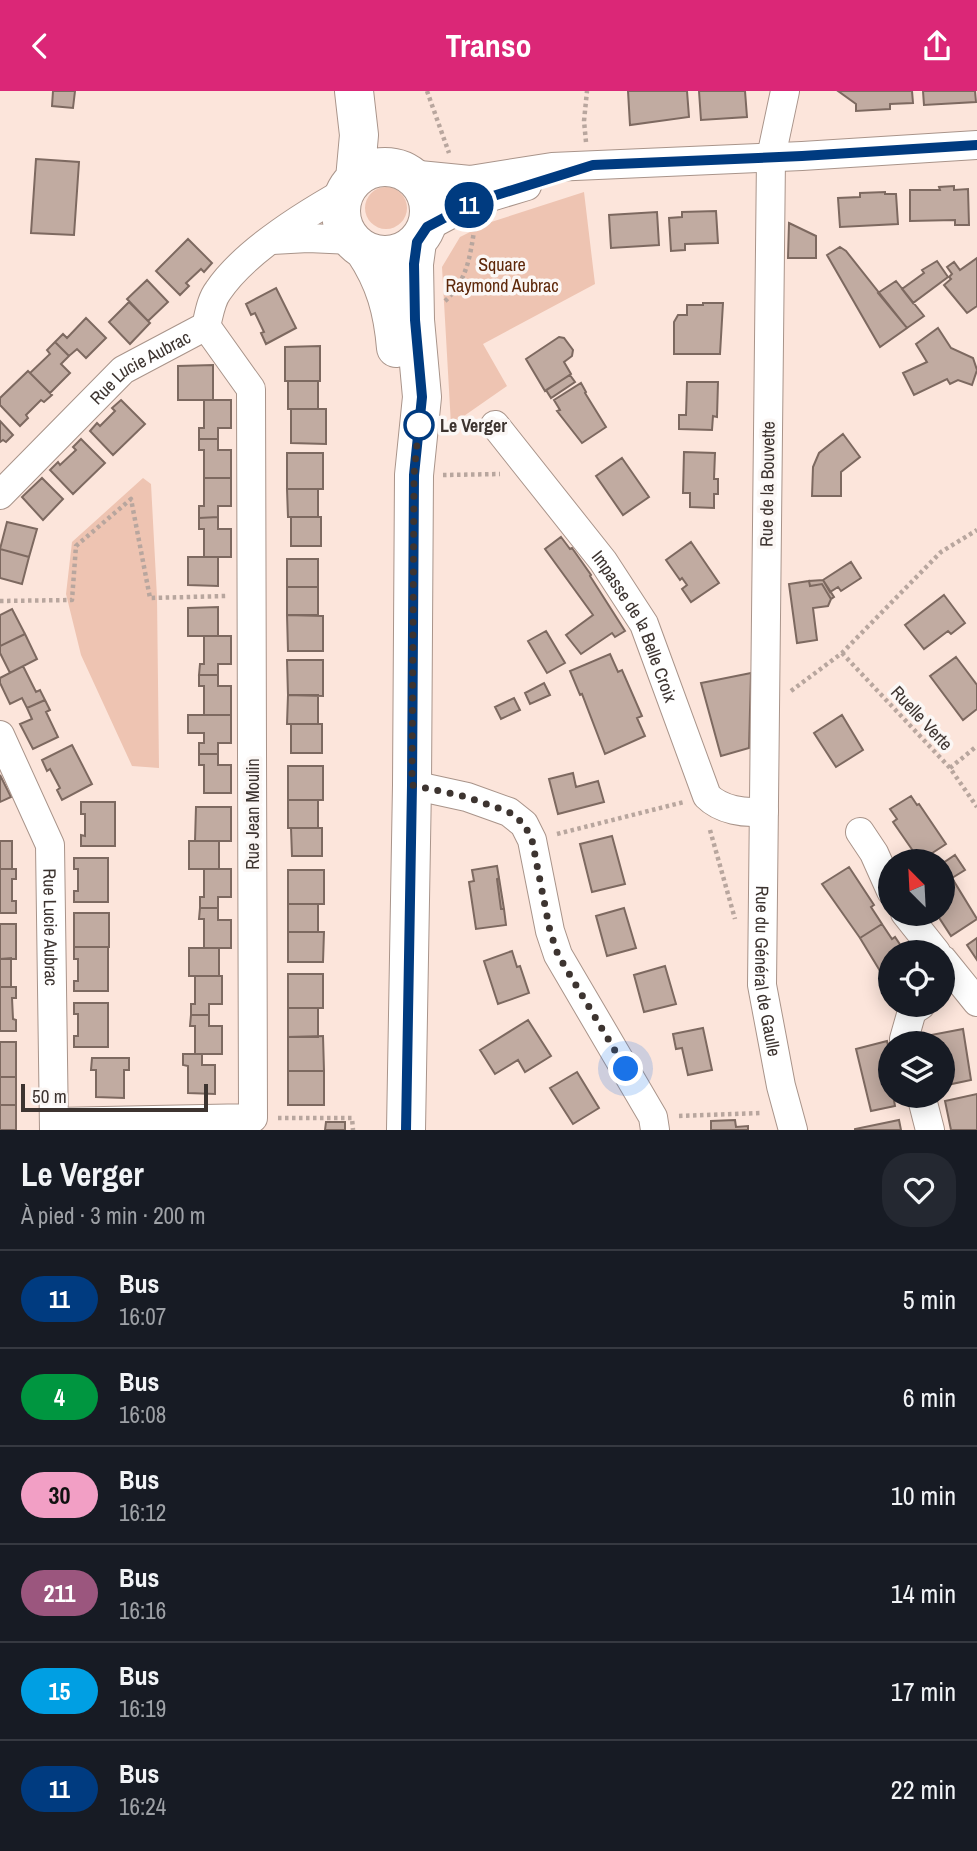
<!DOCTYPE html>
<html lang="fr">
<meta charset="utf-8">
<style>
:root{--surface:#171b24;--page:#242831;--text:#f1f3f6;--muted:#9ea1a6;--line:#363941;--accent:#db2777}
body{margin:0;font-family:"Archivo Narrow",sans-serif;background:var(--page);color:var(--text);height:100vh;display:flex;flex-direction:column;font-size:26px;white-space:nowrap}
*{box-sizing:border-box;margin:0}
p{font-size:23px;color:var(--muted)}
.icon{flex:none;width:38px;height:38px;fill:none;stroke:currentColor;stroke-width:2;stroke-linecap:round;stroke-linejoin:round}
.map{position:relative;height:1039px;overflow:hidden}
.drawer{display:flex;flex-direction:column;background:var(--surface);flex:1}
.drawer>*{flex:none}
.badge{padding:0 14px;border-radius:23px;font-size:24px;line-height:46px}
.needle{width:46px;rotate:336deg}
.fabs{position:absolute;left:878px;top:758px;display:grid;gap:14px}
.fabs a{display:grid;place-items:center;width:77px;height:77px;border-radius:50%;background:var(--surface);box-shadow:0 4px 18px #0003;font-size:35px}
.scale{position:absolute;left:21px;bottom:18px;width:187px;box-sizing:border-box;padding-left:7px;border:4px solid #3d3430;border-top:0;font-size:19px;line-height:24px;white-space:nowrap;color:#3d3430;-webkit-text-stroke:5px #fbf7f5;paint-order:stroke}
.you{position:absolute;width:35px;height:35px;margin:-18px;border:5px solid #fff;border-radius:50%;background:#1a73e8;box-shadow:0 0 0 10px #1a73e833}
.map>.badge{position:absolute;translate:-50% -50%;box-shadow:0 0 0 4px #fff}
.round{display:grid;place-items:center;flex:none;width:74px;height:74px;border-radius:28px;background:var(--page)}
.headline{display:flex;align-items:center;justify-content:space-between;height:119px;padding:0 21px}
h1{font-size:33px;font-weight:700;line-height:52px}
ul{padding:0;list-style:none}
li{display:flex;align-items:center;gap:21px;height:98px;padding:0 21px;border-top:2px solid var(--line)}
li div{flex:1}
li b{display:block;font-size:26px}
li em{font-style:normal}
li .badge{min-width:77px;font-weight:700;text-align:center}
header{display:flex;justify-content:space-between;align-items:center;height:91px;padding:0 21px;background:var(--accent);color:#fff;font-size:32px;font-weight:700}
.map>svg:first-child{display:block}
.green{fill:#eec4b2}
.building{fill:#c1aba1;stroke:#7d6960;stroke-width:2}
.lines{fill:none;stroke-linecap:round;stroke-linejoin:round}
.street-casing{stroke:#a9948a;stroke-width:30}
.secondary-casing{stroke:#a9948a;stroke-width:40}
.path{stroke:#b8a69e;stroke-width:4.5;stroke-dasharray:3.5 3.5;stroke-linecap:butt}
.street{stroke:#fff;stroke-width:28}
.secondary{stroke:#fff;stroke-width:38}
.line-casing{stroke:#fff;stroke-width:16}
.line{stroke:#003b80;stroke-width:10}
.walk{stroke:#3d3430;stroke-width:7;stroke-dasharray:0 12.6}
.stop-dot{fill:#fff;stroke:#003b80;stroke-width:3.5}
.labels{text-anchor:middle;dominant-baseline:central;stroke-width:7;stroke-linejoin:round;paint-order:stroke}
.park-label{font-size:18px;fill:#5e280a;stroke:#fbf7f5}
.street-label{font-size:18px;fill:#3d3430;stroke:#fbf7f5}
.stop-label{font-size:18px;font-weight:bold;fill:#3d3430;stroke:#fbf7f5;text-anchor:start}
</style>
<header><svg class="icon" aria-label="back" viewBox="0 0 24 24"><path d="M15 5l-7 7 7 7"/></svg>Transo<svg class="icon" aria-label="share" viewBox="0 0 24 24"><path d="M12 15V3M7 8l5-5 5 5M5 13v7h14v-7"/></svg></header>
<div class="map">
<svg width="977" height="1039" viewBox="0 0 977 1039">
<rect width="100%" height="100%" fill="#fce5db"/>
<path class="green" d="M365 117a21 21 0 1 1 42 0a21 21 0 1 1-42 0Z
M 584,101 L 595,193 L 483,253 L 507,295 L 451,334 L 442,176 L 460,146 L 488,132 Z
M 143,387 L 151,393 L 157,506 L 159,677 L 132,675 L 81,564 L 66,503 L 72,451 Z"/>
<path class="building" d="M 53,0 L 75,0 L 73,17 L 52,15 Z
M 628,0 L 687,0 L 689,26 L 630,34 Z
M 699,0 L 745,0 L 747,26 L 701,29 Z
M 838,0 L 912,0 L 913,12 L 890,13 L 890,18 L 856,20 L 856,13 Z
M 923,0 L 975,0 L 976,11 L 924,14 Z
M 36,68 L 79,71 L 74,144 L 31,142 Z
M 954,95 L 954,99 L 968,98 L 969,134 L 955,134 L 955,129 L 910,130 L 910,99 L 940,99 L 939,96 Z
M 885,101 L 885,103 L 896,103 L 898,133 L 840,136 L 838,107 L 860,106 L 860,102 Z
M 716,120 L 718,152 L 685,153 L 685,159 L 671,160 L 669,127 L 682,126 L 682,121 Z
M 657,121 L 659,154 L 611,157 L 609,124 Z
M 789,132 L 816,145 L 816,167 L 788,167 Z
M 188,148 L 212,172 L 204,181 L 201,178 L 186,192 L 189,195 L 180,204 L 156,180 Z
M 840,156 L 846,160 L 907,237 L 880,256 L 827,164 Z
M 977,167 L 977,215 L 967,222 L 944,194 L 951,188 L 949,186 L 952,183 L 947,176 L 954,171 L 960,179 Z
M 937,170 L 948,186 L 913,212 L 902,198 L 924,182 L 922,179 Z
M 147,189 L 168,211 L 148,230 L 127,208 Z
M 896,190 L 924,225 L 907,237 L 878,202 Z
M 276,197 L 296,237 L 266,253 L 261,242 L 264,241 L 255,222 L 251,224 L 246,213 Z
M 129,211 L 150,232 L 130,253 L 109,231 Z
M 703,212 L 723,212 L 720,263 L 674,263 L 674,231 L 678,224 L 687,224 L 687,214 L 703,214 Z
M 86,227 L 106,247 L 86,267 L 77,258 L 69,265 L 55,251 L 63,243 L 67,247 Z
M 938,237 L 951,257 L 973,267 L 977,279 L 972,294 L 958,289 L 950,293 L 947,288 L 914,304 L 903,282 L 927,271 L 916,253 Z
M 559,246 L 564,247 L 573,259 L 572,265 L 564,271 L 571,283 L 545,300 L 526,268 Z
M 55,251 L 69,265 L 61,273 L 70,282 L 50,302 L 30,282 L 50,263 L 47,259 Z
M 320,255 L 320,290 L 285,290 L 285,256 Z
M 213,274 L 213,309 L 178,309 L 178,275 Z
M 28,280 L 52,304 L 44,311 L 41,309 L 26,324 L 28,327 L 20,335 L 0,314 L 0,307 Z
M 570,284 L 575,291 L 551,307 L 546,299 Z
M 288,290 L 318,290 L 318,318 L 288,318 Z
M 687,291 L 718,291 L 717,326 L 713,325 L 712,339 L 679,338 L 679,324 L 686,324 Z
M 581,292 L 586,301 L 585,302 L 606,336 L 582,352 L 557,320 L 560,319 L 554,309 Z
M 121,309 L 145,333 L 113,364 L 90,340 L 97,332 L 100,335 L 115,320 L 112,317 Z
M 204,309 L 231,309 L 231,337 L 218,337 L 218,348 L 199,348 L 199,337 L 204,337 Z
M 291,318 L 326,318 L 326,353 L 291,352 Z
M 0,330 L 13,344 L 6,351 L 3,349 L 0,351 Z
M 843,343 L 860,366 L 841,381 L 841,405 L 812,405 L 813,376 L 819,362 Z
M 81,348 L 105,372 L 73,403 L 50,379 L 58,371 L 60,374 L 76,359 L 73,356 Z
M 199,348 L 218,348 L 218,359 L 231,359 L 231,387 L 204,387 L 204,359 L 199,359 Z
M 684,361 L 715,362 L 714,388 L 718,388 L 718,403 L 714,403 L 714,417 L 690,416 L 690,402 L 683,402 Z
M 287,362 L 323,362 L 323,398 L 287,398 Z
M 622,367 L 649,406 L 623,424 L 596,385 Z
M 42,387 L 63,408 L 43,429 L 22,406 Z
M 204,387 L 231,387 L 231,415 L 218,415 L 218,426 L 199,427 L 199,415 L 204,415 Z
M 287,398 L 318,398 L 318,426 L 288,426 Z
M 218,426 L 218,438 L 231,438 L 231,466 L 204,466 L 204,438 L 199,438 L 199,427 Z
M 291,426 L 321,426 L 321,455 L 291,455 Z
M 7,431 L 37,438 L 29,466 L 0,458 Z
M 561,446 L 570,458 L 572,457 L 591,484 L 590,485 L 625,540 L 615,546 L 612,542 L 581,563 L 566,544 L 593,524 L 545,458 Z
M 691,451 L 719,492 L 691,511 L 682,498 L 687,494 L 682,487 L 680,489 L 666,469 Z
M 0,458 L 29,466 L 22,493 L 0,487 Z
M 188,466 L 218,466 L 218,495 L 188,494 Z
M 287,468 L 318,468 L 318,496 L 287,496 Z
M 851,471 L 861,487 L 841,500 L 838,496 L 830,501 L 823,489 Z
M 823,489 L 834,506 L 831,508 L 822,493 L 810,495 L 809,490 Z
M 809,490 L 810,495 L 822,493 L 831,508 L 828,515 L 813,517 L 817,549 L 797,552 L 789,493 Z
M 287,496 L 318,496 L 318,524 L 287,524 Z
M 944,504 L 965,532 L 951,543 L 948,540 L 924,558 L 905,534 Z
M 218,516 L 218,545 L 188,545 L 188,517 Z
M 12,518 L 25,543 L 0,555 L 0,524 Z
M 287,524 L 323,525 L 323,560 L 288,560 Z
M 546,540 L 565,572 L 547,582 L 528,550 Z
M 25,543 L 37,568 L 10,582 L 0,562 L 0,555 Z
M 204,545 L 231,545 L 231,573 L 218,573 L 218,584 L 199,584 L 200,573 L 204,573 Z
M 610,563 L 618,581 L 622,579 L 642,625 L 637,627 L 645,645 L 605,663 L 582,603 L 580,604 L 570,580 Z
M 956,566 L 977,594 L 977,618 L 963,629 L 930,585 Z
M 287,569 L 323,569 L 323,605 L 288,604 Z
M 23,575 L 36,601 L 40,599 L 45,609 L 27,617 L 22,607 L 10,613 L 0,592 L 0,587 Z
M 751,582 L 749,657 L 721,665 L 701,592 Z
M 199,584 L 218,584 L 218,595 L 231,595 L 231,624 L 204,624 L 204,595 L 199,595 Z
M 544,592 L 550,604 L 530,613 L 525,602 Z
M 288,604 L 318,604 L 318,633 L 287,633 Z
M 514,607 L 520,619 L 501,628 L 495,616 Z
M 45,609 L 50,619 L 46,621 L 58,646 L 33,658 L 20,633 L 32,628 L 27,617 Z
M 188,624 L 231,624 L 231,652 L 218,652 L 218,663 L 199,663 L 199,652 L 204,652 L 204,642 L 188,642 Z
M 842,624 L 863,659 L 836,676 L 814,642 Z
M 291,633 L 322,633 L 322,662 L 291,662 Z
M 72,654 L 92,693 L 62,709 L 57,699 L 60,697 L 50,678 L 47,680 L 42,669 Z
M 199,663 L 218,663 L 218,674 L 231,674 L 231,702 L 204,702 L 204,674 L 199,674 Z
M 288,675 L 323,675 L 323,709 L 288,709 Z
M 573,682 L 576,696 L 598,690 L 604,711 L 558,723 L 549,688 Z
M 0,684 L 11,706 L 0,711 Z
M 911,705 L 917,714 L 919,713 L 946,753 L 920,770 L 893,731 L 897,728 L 890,718 Z
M 288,709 L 318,709 L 318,737 L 288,737 Z
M 81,711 L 115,711 L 115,755 L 81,755 L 81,744 L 85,745 L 85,723 L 81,723 Z
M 196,716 L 231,716 L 231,750 L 195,750 Z
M 291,737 L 322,737 L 322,765 L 292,765 Z
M 612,745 L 625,793 L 592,801 L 580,753 Z
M 0,750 L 12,750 L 12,778 L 0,778 Z
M 189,750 L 219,750 L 219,778 L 189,778 Z
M 955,764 L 965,779 L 952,787 L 977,828 L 951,845 L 936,822 L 943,822 L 943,772 Z
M 74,767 L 108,767 L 108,811 L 74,811 L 74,800 L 78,800 L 78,778 L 74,778 Z
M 497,775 L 499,787 L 497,788 L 501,818 L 504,818 L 506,834 L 476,838 L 469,791 L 474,790 L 472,779 Z
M 849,776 L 874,814 L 871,816 L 882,833 L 860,847 L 822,793 Z
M 0,778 L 16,778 L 16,788 L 12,788 L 12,810 L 16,810 L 16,822 L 0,822 Z
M 204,778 L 231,778 L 231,806 L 218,806 L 218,817 L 200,817 L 200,806 L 204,806 Z
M 288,779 L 324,779 L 324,813 L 288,813 Z
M 499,787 L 504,818 L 501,818 L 497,788 Z
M 288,813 L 318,813 L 318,841 L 288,841 Z
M 200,817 L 218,817 L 218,829 L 231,829 L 231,857 L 204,857 L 204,828 L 199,828 Z
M 624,817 L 636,857 L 607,865 L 596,825 Z
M 74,822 L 109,822 L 109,856 L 74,856 Z
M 0,833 L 16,833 L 16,868 L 0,868 Z
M 882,833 L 892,848 L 895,846 L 905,861 L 891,861 L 891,898 L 860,847 Z
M 288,841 L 324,841 L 323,871 L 288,871 Z
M 977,847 L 977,869 L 967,854 Z
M 74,856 L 108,856 L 108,900 L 74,900 L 74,890 L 78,890 L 78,868 L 74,868 Z
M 189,857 L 219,857 L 219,885 L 189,885 Z
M 512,860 L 517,876 L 520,875 L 529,902 L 498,913 L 484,870 Z
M 11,867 L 11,896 L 0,896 L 0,868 Z
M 665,875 L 676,913 L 644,921 L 634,884 Z
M 288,883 L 323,883 L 323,917 L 288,917 Z
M 195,885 L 222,885 L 222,913 L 209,913 L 209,924 L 191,924 L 191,913 L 195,913 Z
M 0,896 L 16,896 L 16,907 L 12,907 L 13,928 L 16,929 L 16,940 L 0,940 Z
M 74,912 L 108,912 L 108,956 L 74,956 L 74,945 L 78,945 L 78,923 L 74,923 Z
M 288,917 L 318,917 L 318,946 L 288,946 Z
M 191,924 L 209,924 L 209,935 L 222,935 L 222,963 L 195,963 L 195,935 L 190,935 Z
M 528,929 L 551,965 L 525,981 L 518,969 L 495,983 L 480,959 Z
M 703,937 L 712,979 L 688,984 L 682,957 L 676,958 L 673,943 Z
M 963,938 L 971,989 L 947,994 L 943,984 L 943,952 L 932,952 L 931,944 Z
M 323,945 L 324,980 L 288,980 L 288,946 Z
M 887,950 L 891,967 L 891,1004 L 893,1004 L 895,1015 L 871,1020 L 856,958 Z
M 0,951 L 16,951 L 16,986 L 0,986 Z
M 183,963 L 202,963 L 202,974 L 215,974 L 215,1003 L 188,1002 L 188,975 L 183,974 Z
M 92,967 L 129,967 L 129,979 L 124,979 L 124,1007 L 96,1006 L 96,979 L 91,979 Z
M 288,980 L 324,980 L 324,1014 L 288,1014 Z
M 577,981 L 599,1017 L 573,1033 L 550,997 Z
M 0,986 L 16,986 L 16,1014 L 0,1014 Z
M 977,1003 L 977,1039 L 951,1039 L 945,1010 Z
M 0,1014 L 16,1014 L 16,1039 L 0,1039 Z
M 735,1029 L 736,1036 L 748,1035 L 748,1039 L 711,1039 L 711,1030 Z
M 899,1029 L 901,1039 L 855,1039 L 855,1038 Z
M 326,1031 L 345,1031 L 345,1039 L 325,1039 Z"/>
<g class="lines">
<g class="street-casing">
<g id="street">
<path id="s1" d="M 785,0 L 771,66 L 762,894 L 781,995 L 793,1039"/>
<path d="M 409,83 L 470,89 L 552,76 L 802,65 L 977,54"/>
<path d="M 427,136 L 474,111 L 527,95"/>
<path d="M 272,149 L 308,147 L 352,149"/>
<path id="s2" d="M 495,334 L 603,470 L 644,533 L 707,705 C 721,719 745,723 764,720"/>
<path id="s3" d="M 0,404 L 123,279 L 206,235 C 209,224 211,209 218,200 C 244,161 304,124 345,101"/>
<path id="s4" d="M 0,644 L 50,754 L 54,1039"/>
<path d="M 412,694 L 467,706 L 509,721 L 524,733 L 532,749 L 550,840 L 558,864 L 653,1026 L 655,1039"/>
<path d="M 860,741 L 874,762 L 891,800"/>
<path d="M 905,822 L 936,861"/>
<path d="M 943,869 L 977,911"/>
<path d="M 905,952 L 904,948 L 912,920 L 921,914"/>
<path d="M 921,1004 L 930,1039"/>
<path d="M 54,1031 L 253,1027 L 251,298 L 206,235"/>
</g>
</g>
<g class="secondary-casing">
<path id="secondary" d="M 354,0 L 359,44 L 355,88
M341 120a44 44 0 1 1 88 0a44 44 0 1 1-88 0Z
M 364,159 C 385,190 393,220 396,257
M 406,1039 L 412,694 L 414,384 L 422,306 L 415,229 L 414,173 L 417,151"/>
</g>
<path class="path" d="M 427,0 L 449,62
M 586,51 L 584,30 L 587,0
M 445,210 C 466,191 470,167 474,140
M 443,384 L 500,383
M 0,510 L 72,509 L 76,455 L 131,408 L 150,507 L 226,505
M 842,562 L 950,677 L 977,716
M 791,600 L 842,562 L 941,461 L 977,439
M 950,677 L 977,655
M 710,739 L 735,828
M 557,743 L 684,711
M 679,1025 L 761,1022
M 278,1027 L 352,1027 L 353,1039"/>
<use href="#street" class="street"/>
<use href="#secondary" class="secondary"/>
</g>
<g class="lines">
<g class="line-casing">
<path id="line" d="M 406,1039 L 412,694 L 414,384 L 422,306 L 415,229 L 414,173 L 417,151 L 427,136 L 474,111 L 593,74 L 802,65 L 977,54"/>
</g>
<use href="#line" class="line"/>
<path class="walk" d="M 419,334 L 419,332 L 414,384 L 412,694 L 467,706 L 509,721 L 524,733 L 532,749 L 550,840 L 558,864 L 626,978"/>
</g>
<circle class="stop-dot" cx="419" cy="334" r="14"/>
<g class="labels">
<g class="park-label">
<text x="502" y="173">Square<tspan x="502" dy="21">Raymond Aubrac</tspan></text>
</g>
<g class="street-label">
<text stroke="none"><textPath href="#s3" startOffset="191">Rue Lucie Aubrac</textPath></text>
<text transform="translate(767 393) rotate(-89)">Rue de la Bouvette</text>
<text stroke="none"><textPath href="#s2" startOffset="247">Impasse de la Belle Croix</textPath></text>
<text transform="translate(922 627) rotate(47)">Ruelle Verte</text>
<text transform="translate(252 723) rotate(-90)">Rue Jean Moulin</text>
<text stroke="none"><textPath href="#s4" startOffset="203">Rue Lucie Aubrac</textPath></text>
<text stroke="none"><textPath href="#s1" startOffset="882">Rue du Général de Gaulle</textPath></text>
</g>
<g class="stop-label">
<text x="440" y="334">Le Verger</text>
</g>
</g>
</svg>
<div class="fabs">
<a><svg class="needle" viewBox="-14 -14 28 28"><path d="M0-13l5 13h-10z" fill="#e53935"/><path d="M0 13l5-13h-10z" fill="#9ea1a6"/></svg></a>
<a><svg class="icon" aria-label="locate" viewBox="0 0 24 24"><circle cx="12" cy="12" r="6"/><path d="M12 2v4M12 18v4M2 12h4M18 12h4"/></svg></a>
<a><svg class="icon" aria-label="layers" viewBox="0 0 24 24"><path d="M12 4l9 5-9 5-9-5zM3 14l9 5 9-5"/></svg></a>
</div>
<div class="scale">50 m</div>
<div class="you" style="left:626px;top:978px"></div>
<b class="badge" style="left:469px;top:114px;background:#003b80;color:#fff">11</b>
</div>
<section class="drawer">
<div class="headline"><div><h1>Le Verger</h1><p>À pied · 3 min · 200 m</p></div><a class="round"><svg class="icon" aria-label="heart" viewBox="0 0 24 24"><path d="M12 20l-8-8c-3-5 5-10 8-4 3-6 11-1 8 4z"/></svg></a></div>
<ul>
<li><span class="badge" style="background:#003b80;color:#fff">11</span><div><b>Bus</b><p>16:07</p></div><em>5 min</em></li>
<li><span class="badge" style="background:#009640;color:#fff">4</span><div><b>Bus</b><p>16:08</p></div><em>6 min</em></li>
<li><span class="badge" style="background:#f29fc5;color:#111">30</span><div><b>Bus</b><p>16:12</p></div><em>10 min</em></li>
<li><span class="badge" style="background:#9b567e;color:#fff">211</span><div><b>Bus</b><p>16:16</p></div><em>14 min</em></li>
<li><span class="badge" style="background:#009fe3;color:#fff">15</span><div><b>Bus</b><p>16:19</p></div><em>17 min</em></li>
<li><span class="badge" style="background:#003b80;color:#fff">11</span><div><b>Bus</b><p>16:24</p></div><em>22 min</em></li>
</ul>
</section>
